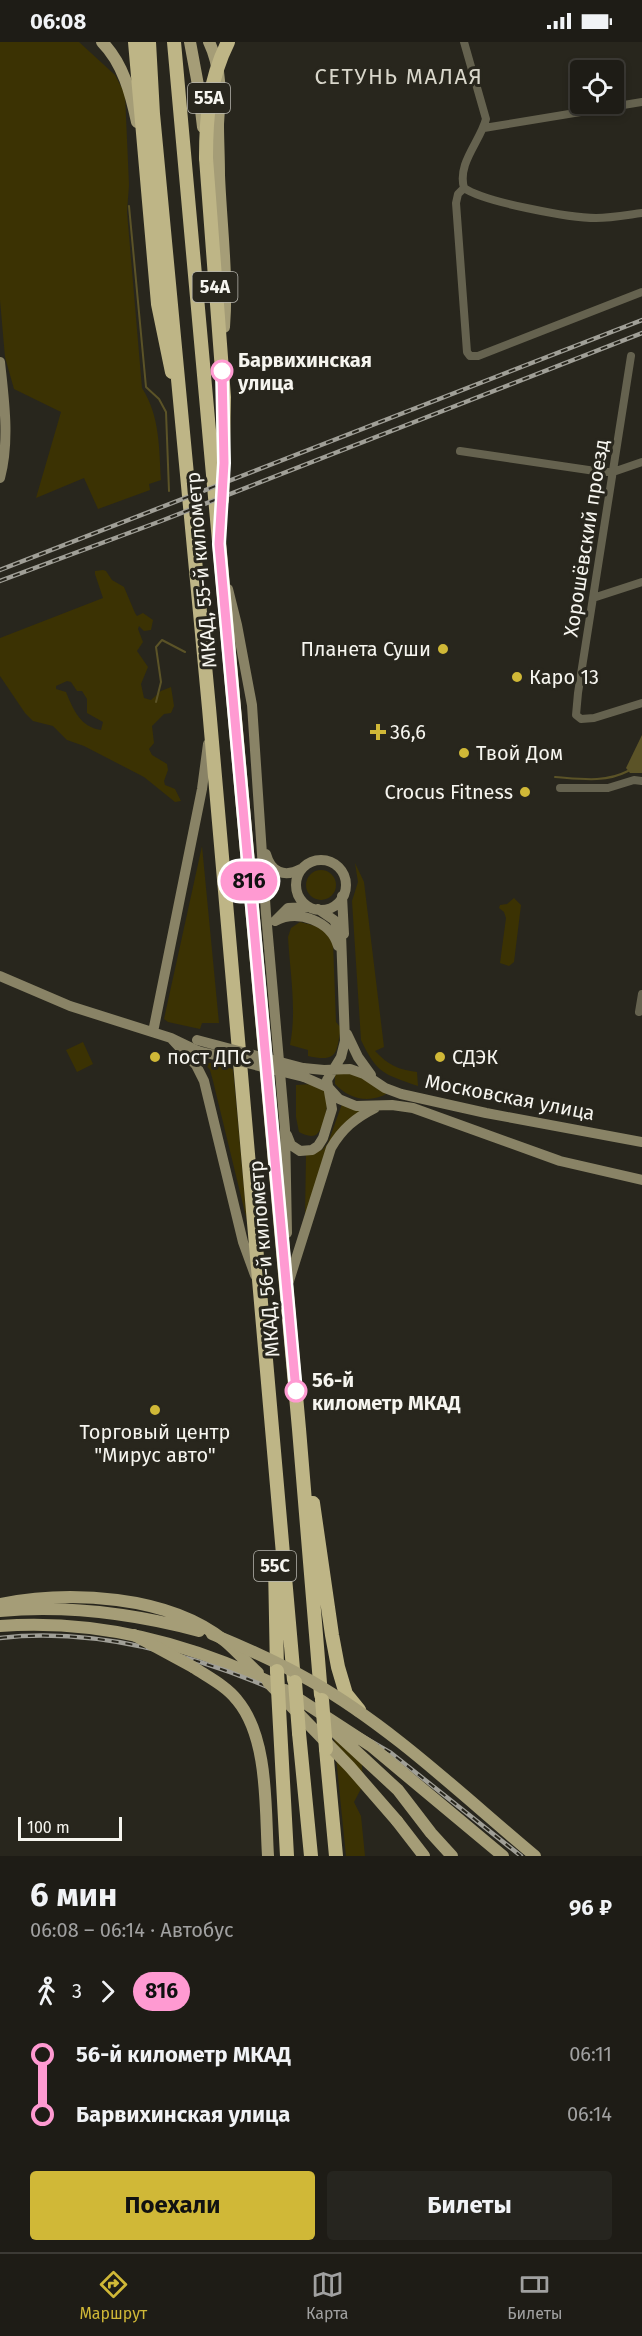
<!DOCTYPE html>
<html lang="ru">
<meta charset="utf-8">
<style>
:root{--surface:#1e1c16;--page:#26251f;--text:#f1f3f6;--muted:#a1a1a1;--line:#3c3a35;--accent:#d0b837}
body{margin:0;font-family:"Fira Sans",sans-serif;background:var(--page);color:var(--text);height:100vh;display:flex;flex-direction:column;font-size:22px;white-space:nowrap}
*{box-sizing:border-box;margin:0}
p{font-size:20px;color:var(--muted)}
.icon{flex:none;width:33px;height:33px;fill:none;stroke:currentColor;stroke-width:2;stroke-linecap:round;stroke-linejoin:round}
.map{position:relative;height:1814px;overflow:hidden}
.drawer{display:flex;flex-direction:column;background:var(--surface);flex:1}
.drawer>*{flex:none}
.badge{padding:0 12px;border-radius:20px;font-size:21px;line-height:39px}
.tools{position:absolute;left:570px;top:18px;display:grid;gap:12px}
.tools a{display:grid;place-items:center;width:54px;height:54px;border-radius:6px;background:var(--surface);box-shadow:0 3px 9px #0003,0 0 0 2px var(--line);font-size:30px}
.scale{position:absolute;left:18px;bottom:15px;width:104px;box-sizing:border-box;padding-left:6px;border:3px solid #f6f5ef;border-top:0;font-size:16px;line-height:21px;white-space:nowrap;color:#f6f5ef;-webkit-text-stroke:4px #28261d;paint-order:stroke}
.map>.badge{position:absolute;translate:-50% -50%;box-shadow:0 0 0 3px #fff}
.legs{display:flex;align-items:center;gap:9px;height:66px;padding:0 30px;font-size:20px}
.legs p{margin-inline-start:auto}
.overview{display:flex;align-items:center;justify-content:space-between;height:102px;padding:0 30px}
h1{font-size:33px;font-weight:700;line-height:45px}
.action{display:flex;gap:12px;margin-top:auto;padding:12px 30px}
.action a{flex:1;height:69px;border-radius:6px;background:var(--accent);color:#111;font-size:24px;font-weight:700;line-height:69px;text-align:center}
.action a+a{background:var(--page);color:var(--text)}
ul{padding:0 30px;list-style:none}
li{display:flex;align-items:center;gap:21px;height:60px;font-size:22px}
li i{display:grid;place-items:center;width:9px;height:100%;margin:0 8px;background:currentColor}
li i::after{content:'';width:15px;height:15px;margin:-8px;border:4px solid;border-radius:50%;background:var(--surface)}
li p{margin-inline-start:auto}
li:first-child i{background:linear-gradient(#0000 50%,currentColor 0)}
li:last-child i{background:linear-gradient(currentColor 50%,#0000 0)}
.status{display:flex;justify-content:space-between;align-items:center;height:42px;padding:0 30px;background:var(--surface);direction:ltr}
.status svg{height:16px;fill:currentColor}
.tab-bar{display:flex;justify-content:space-around;align-items:center;height:84px;border-top:2px solid var(--line);background:var(--surface);font-size:16px;color:var(--muted)}
.tab-bar a{display:grid;justify-items:center;gap:3px}
.tab-bar .active{color:var(--accent)}
.map>svg:first-child{display:block}
.green{fill:#3b3203;fill-rule:evenodd}
.water{fill:#5b5327}
.lines{fill:none;stroke-linecap:round;stroke-linejoin:round}
.stream{stroke:#5b5327;stroke-width:2}
.street{stroke:#65624f;stroke-width:8}
.secondary{stroke:#898366;stroke-width:10}
.primary{stroke:#a59d77;stroke-width:12}
.highway{stroke:#beb586;stroke-width:14}
.rail-casing{stroke:#a09f97;stroke-width:4.5}
.rail{stroke:#28261d;stroke-width:2;stroke-dasharray:7;stroke-linecap:butt}
.secondary-bridge{stroke:#898366;stroke-width:10}
.primary-bridge{stroke:#a59d77;stroke-width:12}
.highway-bridge{stroke:#beb586;stroke-width:14}
.line-1-casing{stroke:#fff;stroke-width:14}
.line-1{stroke:#ff9ad2;stroke-width:9}
.stop-1-dot{fill:#fff;stroke:#ff9ad2;stroke-width:3}
.poi-dot{fill:#d0b837;stroke:#28261d;stroke-width:2}
.labels{text-anchor:middle;dominant-baseline:central;stroke-width:6;stroke-linejoin:round;paint-order:stroke}
.shield{fill:#28261d;stroke:#b8b7b0;stroke-width:1.5}
.shield-label{font-size:18px;font-weight:bold;fill:#f6f5ef}
.stop-label{font-size:20px;font-weight:bold;fill:#f6f5ef;stroke:#28261d;text-anchor:start}
.street-label{font-size:20px;fill:#f6f5ef;stroke:#28261d}
.poi-label{font-size:20px;fill:#f6f5ef;stroke:#28261d;text-anchor:start}
.quarter-label{font-size:22px;letter-spacing:1.5px;fill:#d9d7cb;stroke:#28261d}
</style>
<div class="status"><b>06:08</b><svg viewBox="0 0 49 12"><path d="M0 12V9h3v3zM5 12V6h3v6zM10 12V3h3v9zM15 12V0h3v12zM26 1h20v11H26zM47 4h2v5h-2z"/></svg></div>
<div class="map">
<svg width="642" height="1814" viewBox="0 0 642 1814">
<rect width="100%" height="100%" fill="#28261d"/>
<path class="green" d="M 0,0 L 79,0 L 115,33 L 125,52 L 129,143 L 127,170 L 142,346 C 160,374 159,406 161,438 L 149,442 L 150,448 L 98,467 L 84,436 L 36,456 L 61,370 L 14,347 L 5,315 L 0,258 Z
M 103,528 L 106,529 L 112,538 L 124,545 L 135,571 L 137,574 L 143,571 L 153,578 L 151,588 L 144,589 L 139,584 L 138,587 L 143,600 L 137,609 L 148,625 L 141,642 L 144,656 L 151,658 L 161,649 L 171,645 L 174,664 L 171,671 L 164,672 L 152,684 L 154,701 L 149,707 L 152,713 L 167,722 L 168,728 L 164,739 L 165,743 L 175,747 L 181,759 L 175,760 L 144,735 L 84,704 L 67,698 L 53,684 L 33,679 L 25,671 L 0,634 L 0,596 L 103,556 L 95,532 L 95,529 ZM 67,639 L 71,640 L 77,649 L 82,649 L 87,657 L 87,671 L 103,680 L 101,688 C 80,685 73,667 66,650 L 56,647 L 56,644 Z
M 202,804 L 219,981 L 202,981 L 200,987 L 168,980 L 164,977 Z
M 355,821 L 364,840 L 384,1005 L 375,1009 C 388,1023 399,1028 417,1030 L 418,1044 C 384,1032 377,1032 361,998 L 352,859 L 358,840 Z
M306 843a15 15 0 1 1 30 0a15 15 0 1 1-30 0Z
M 514,856 L 521,863 L 514,920 L 509,924 L 500,921 L 506,876 L 504,870 L 499,866 L 500,863 L 507,862 Z
M 300,880 C 316,884 326,885 333,901 L 336,980 L 341,986 C 336,1010 339,1021 308,1014 L 308,1008 L 290,1003 C 297,968 290,931 288,895 L 291,886 Z
M 83,1000 L 93,1022 L 77,1030 L 66,1008 Z
M 204,1021 L 211,1021 L 233,1027 L 247,1179 L 213,1039 L 210,1028 Z
M 342,1030 L 355,1031 L 388,1051 C 369,1062 349,1057 335,1042 L 335,1033 Z
M 313,1042 C 317,1044 323,1047 325,1050 C 330,1059 325,1085 317,1092 C 312,1096 305,1093 299,1090 L 296,1075 L 296,1043 Z
M 342,1062 L 363,1068 L 343,1084 L 305,1177 L 306,1113 L 322,1108 L 328,1101 Z
M 334,1695 L 361,1705 L 363,1743 L 354,1760 L 361,1774 L 365,1814 L 346,1814 Z"/>
<path class="water" d="M 642,693 L 642,731 L 630,731 L 626,726 Z"/>
<g class="lines">
<path class="stream" d="M 129,164 L 146,345 L 159,357 L 166,370 L 169,449
M 156,660 L 161,640 L 156,605 L 162,598 L 185,610
M 555,735 C 581,737 605,741 628,729"/>
<path class="street" d="M 464,0 L 486,77 C 480,100 457,121 464,146 C 484,160 570,176 596,176 C 611,176 627,173 642,171
M 484,86 L 642,60
M 464,146 L 458,152 L 456,161 L 467,310 L 470,314 L 478,314 L 642,250
M 631,314 L 578,651 L 576,673 L 581,677 L 594,676 L 642,661
M 460,409 L 602,430 L 613,430 L 642,420
M 593,556 L 642,540
M 560,746 L 608,746 L 634,738 L 642,739
M 639,970 L 642,952"/>
<path class="secondary" d="M 0,320 C 4,358 10,398 0,436
M 228,547 L 237,583 L 252,663 L 266,872 L 285,1087 L 287,1191
M 266,812 C 271,830 284,836 301,827
M296 843a25 25 0 1 1 50 0a25 25 0 1 1-50 0Z
M 342,854 L 344,892
M 276,878 L 288,866 L 309,865
M 275,879 C 298,867 331,879 338,904
M 0,934 L 70,964 L 171,996 L 198,1009
M 153,990 L 202,747 L 208,702
M 347,992 L 358,1015 L 371,1033
M 171,996 L 196,1023 L 204,1039 L 243,1200 L 255,1233
M 303,1026 L 324,1028 L 350,1027 L 364,1032 L 385,1046 L 401,1052 L 486,1071 L 642,1100
M 304,1035 L 329,1046 L 339,1057 L 356,1064 L 392,1063 L 413,1066 L 560,1119 L 642,1138
M 287,1093 L 291,1103 L 300,1109 L 312,1108 L 318,1104 L 323,1096 L 332,1067 L 327,1038 L 341,1015 L 345,999 L 341,892 L 334,878 L 318,867
M 289,1239 L 331,1106 C 342,1087 355,1076 375,1066"/>
<path class="primary" d="M 102,0 C 123,21 131,52 137,80
M 190,0 L 198,43 L 203,85
M 209,0 C 222,27 220,53 218,82 C 218,98 219,116 219,133 C 221,184 228,234 224,285
M 0,1562 C 69,1548 168,1553 225,1599 C 237,1609 247,1621 258,1631
M 0,1569 C 67,1563 135,1572 199,1589
M 0,1584 C 96,1577 190,1601 276,1643
M 193,1625 C 208,1635 226,1644 237,1658 C 269,1696 265,1767 268,1814
M 397,1779 L 424,1814"/>
<path class="highway" d="M 135,0 L 158,262 L 172,330
M 149,0 L 153,72 L 209,666 L 294,1638
M 174,0 L 299,1387 L 321,1653
M 206,116 L 224,355 L 222,458
M 313,1461 L 332,1593 L 338,1625 L 346,1652 L 359,1668
M 275,1523 L 277,1629
M 299,1691 L 311,1814
M 326,1707 L 336,1814"/>
<g class="rail-casing">
<path id="rail" d="M 0,528 L 642,278
M 0,539 L 161,479 L 642,291
M 0,1596 C 96,1585 195,1613 282,1651
M 336,1679 L 391,1711 L 521,1814"/>
</g>
<use href="#rail" class="rail"/>
<path class="secondary-bridge" d="M 197,998 L 303,1026
M 198,1009 L 304,1035"/>
<path class="primary-bridge" d="M 212,1592 C 246,1606 279,1621 311,1639 C 393,1686 463,1754 535,1814
M 134,1593 L 193,1625
M 268,1640 L 350,1725 L 397,1779
M 285,1648 L 371,1704 L 503,1814
M 332,1687 L 398,1748 L 431,1791 L 452,1814"/>
<path class="highway-bridge" d="M 206,116 C 206,75 209,38 228,0
M 277,1629 L 287,1814
M 295,1640 L 299,1691
M 322,1658 L 326,1707"/>
</g>
<g class="lines">
<g class="line-1-casing">
<path id="line-1" d="M 222,329 L 224,421 L 219,502 L 296,1349"/>
</g>
<use href="#line-1" class="line-1"/>
</g>
<g class="stop-1-dot">
<circle cx="222" cy="329" r="10"/>
<circle cx="296" cy="1349" r="10"/>
</g>
<g class="poi-dot">
<circle cx="443" cy="607" r="6"/>
<circle cx="517" cy="635" r="6"/>
<path d="M375 681h6v6h6v6h-6v6h-6v-6h-6v-6h6z"/>
<circle cx="464" cy="711" r="6"/>
<circle cx="525" cy="750" r="6"/>
<circle cx="155" cy="1015" r="6"/>
<circle cx="440" cy="1015" r="6"/>
<circle cx="155" cy="1368" r="6"/>
</g>
<g class="labels">
<g class="shield">
<rect x="188" y="41" width="42" height="30" rx="4.5"/>
<rect x="192.5" y="230" width="45" height="30" rx="4.5"/>
<rect x="254" y="1509" width="42" height="30" rx="4.5"/>
</g>
<g class="shield-label">
<text x="209" y="56">55А</text>
<text x="215" y="245">54А</text>
<text x="275" y="1524">55C</text>
</g>
<g class="stop-label">
<text x="238" y="318">Барвихинская<tspan x="238" dy="23">улица</tspan></text>
<text x="312" y="1338">56-й<tspan x="312" dy="23">километр МКАД</tspan></text>
</g>
<g class="street-label">
<text transform="translate(586 496) rotate(-81)">Хорошёвский проезд</text>
<text transform="translate(201 528) rotate(-95)">МКАД, 55-й километр</text>
<text transform="translate(510 1055) rotate(11)">Московская улица</text>
<text transform="translate(264 1217) rotate(-95)">МКАД, 56-й километр</text>
</g>
<g class="poi-label">
<text x="431" y="607" text-anchor="end">Планета Суши</text>
<text x="529" y="635">Каро 13</text>
<text x="390" y="690">36,6</text>
<text x="476" y="711">Твой Дом</text>
<text x="513" y="750" text-anchor="end">Crocus Fitness</text>
<text x="167" y="1015">пост ДПС</text>
<text x="452" y="1015">СДЭК</text>
<text x="155" y="1390" text-anchor="middle">Торговый центр<tspan x="155" dy="23">"Мирус авто"</tspan></text>
</g>
<g class="quarter-label">
<text x="399" y="34">СЕТУНЬ МАЛАЯ</text>
</g>
</g>
</svg>
<div class="tools">
<a><svg class="icon" aria-label="locate" viewBox="0 0 24 24"><circle cx="12" cy="12" r="6"/><path d="M12 2v4M12 18v4M2 12h4M18 12h4"/></svg></a>
</div>
<div class="scale">100 m</div>
<b class="badge" style="left:249px;top:839px;background:#ff9ad2;color:#111">816</b>
</div>
<section class="drawer">
<div class="overview"><div><h1>6 мин</h1><p>06:08 – 06:14 · Автобус</p></div><b>96 ₽</b></div>
<div class="legs"><svg class="icon" aria-label="walk" viewBox="0 0 24 24"><circle cx="13" cy="4" r="2"/><path d="M13 8l-2 6 4 7M11 14l-3 7M7 12l3-4h3l4 4"/></svg>3<svg class="icon" aria-label="forward" viewBox="0 0 24 24"><path d="M9 5l7 7-7 7"/></svg><b class="badge" style="background:#ff9ad2;color:#111">816</b></div>
<ul>
<li><i style="color:#ff9ad2"></i><b>56-й километр МКАД</b><p>06:11</p></li>
<li><i style="color:#ff9ad2"></i><b>Барвихинская улица</b><p>06:14</p></li>
</ul>
<div class="action"><a>Поехали</a><a>Билеты</a></div>
</section>
<nav class="tab-bar">
<a class="active"><svg class="icon" aria-label="directions" viewBox="0 0 24 24"><path d="M12 3l9 9-9 9-9-9zM9 14v-3h6M13 9l2 2-2 2"/></svg>Маршрут</a>
<a><svg class="icon" aria-label="map" viewBox="0 0 24 24"><path d="M3 6l6-2 6 2 6-2v14l-6 2-6-2-6 2zM9 4v14M15 6v14"/></svg>Карта</a>
<a><svg class="icon" aria-label="tickets" viewBox="0 0 24 24"><path d="M3 7h18v10H3zM15 7v10"/></svg>Билеты</a>
</nav>
